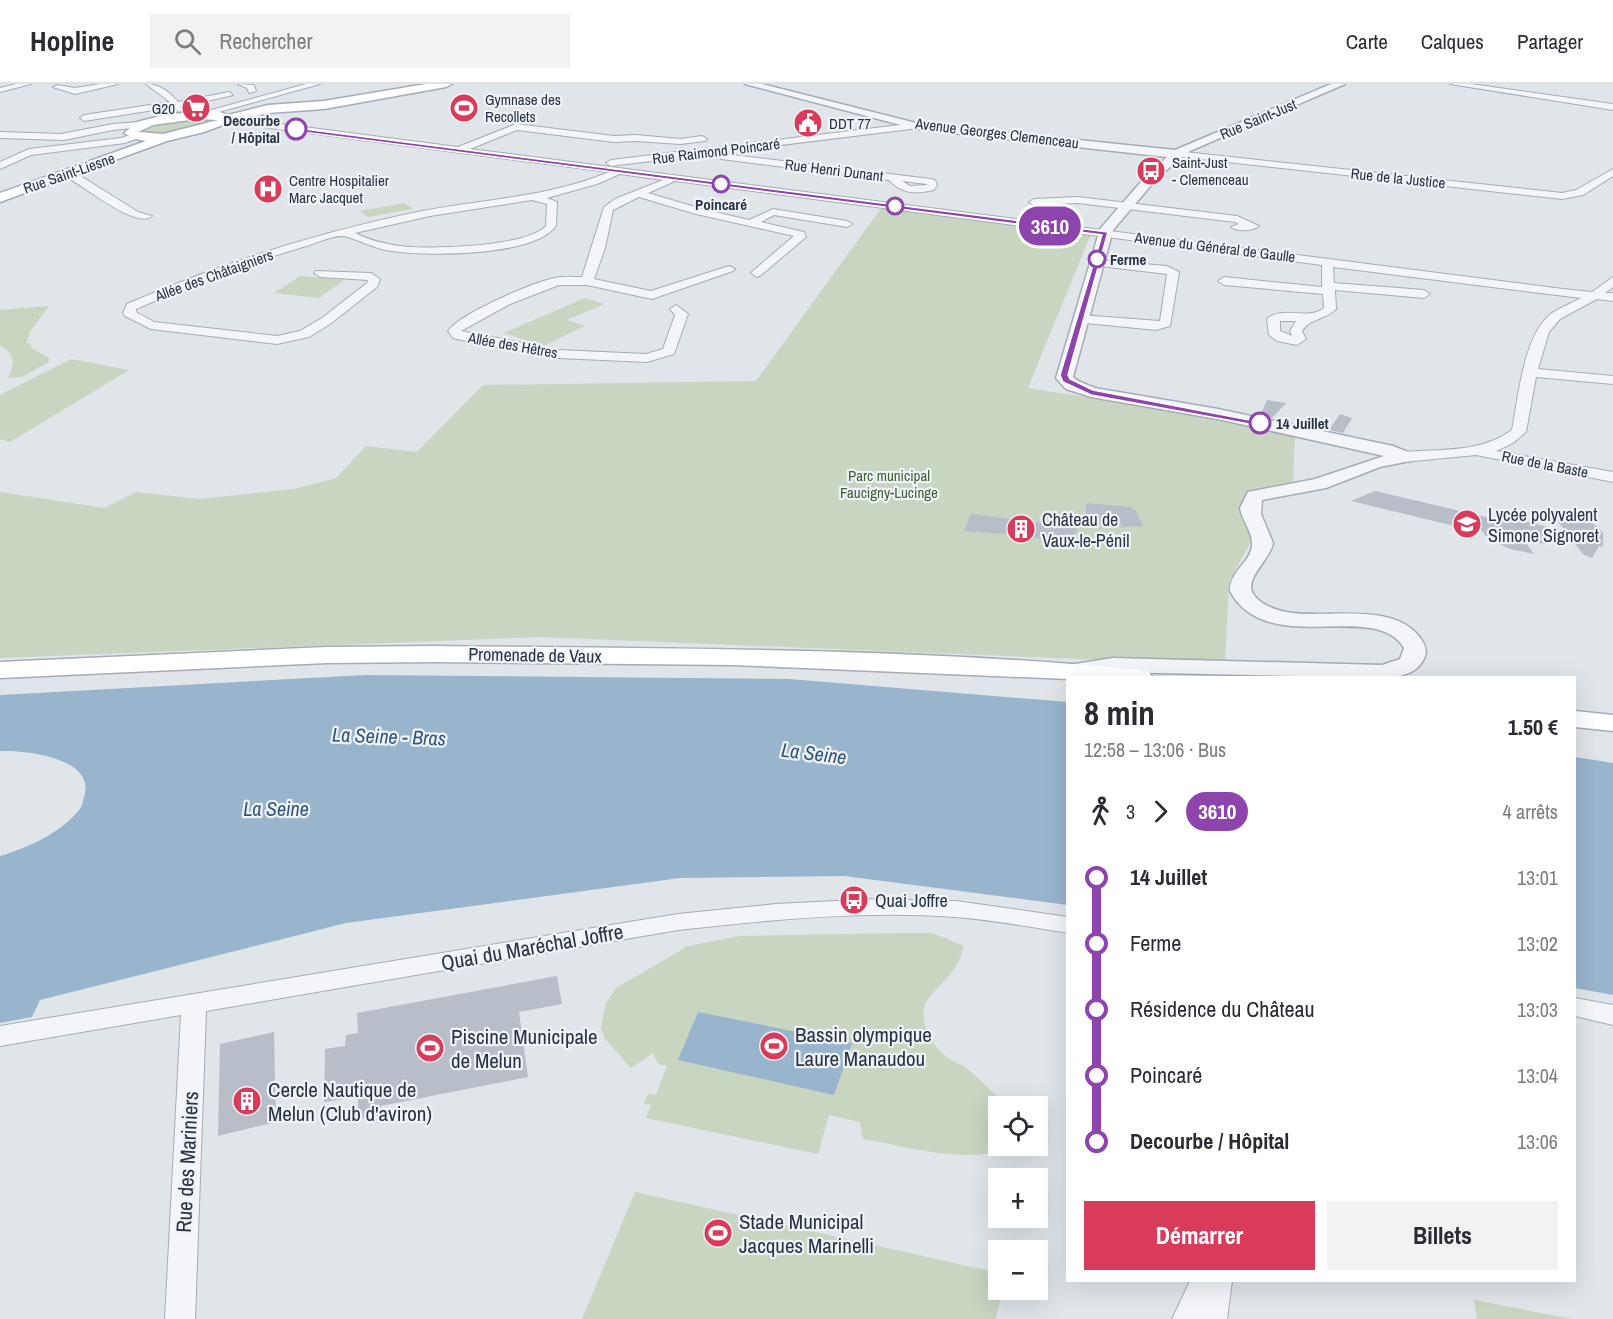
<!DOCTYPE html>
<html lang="fr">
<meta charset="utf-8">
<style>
:root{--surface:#fff;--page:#f2f2f3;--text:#2b2b33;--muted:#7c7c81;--line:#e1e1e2;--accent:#d93c5a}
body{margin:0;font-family:"Archivo Narrow",sans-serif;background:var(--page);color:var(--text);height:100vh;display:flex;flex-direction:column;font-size:22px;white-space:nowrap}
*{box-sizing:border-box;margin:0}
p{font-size:20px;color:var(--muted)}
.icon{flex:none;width:33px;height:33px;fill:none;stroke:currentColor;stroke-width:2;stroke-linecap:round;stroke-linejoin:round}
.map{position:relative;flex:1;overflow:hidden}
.sheet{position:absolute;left:1066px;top:592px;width:510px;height:606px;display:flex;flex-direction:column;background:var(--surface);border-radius:0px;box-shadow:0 6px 24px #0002}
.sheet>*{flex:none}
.badge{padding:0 12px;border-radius:20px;font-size:21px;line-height:39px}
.buttons{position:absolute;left:988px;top:1012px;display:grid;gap:12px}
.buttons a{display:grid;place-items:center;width:60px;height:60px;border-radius:0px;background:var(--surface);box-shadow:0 6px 24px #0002;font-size:30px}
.map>.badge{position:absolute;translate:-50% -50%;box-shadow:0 0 0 3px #fff}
.legs{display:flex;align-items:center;gap:9px;height:66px;padding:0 18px;font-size:20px}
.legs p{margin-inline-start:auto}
.summary{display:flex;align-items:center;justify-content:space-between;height:102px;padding:0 18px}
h1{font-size:33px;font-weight:800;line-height:45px}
.button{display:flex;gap:12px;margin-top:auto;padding:12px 18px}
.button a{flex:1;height:69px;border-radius:0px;background:var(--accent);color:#fff;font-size:24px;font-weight:800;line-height:69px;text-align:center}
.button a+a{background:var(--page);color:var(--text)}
ul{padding:0 18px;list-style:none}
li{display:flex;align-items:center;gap:21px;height:66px;font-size:22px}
li i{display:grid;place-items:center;width:9px;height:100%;margin:0 8px;background:currentColor}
li i::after{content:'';width:15px;height:15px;margin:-8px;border:4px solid;border-radius:50%;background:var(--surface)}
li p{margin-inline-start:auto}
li:first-child i{background:linear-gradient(#0000 50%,currentColor 0)}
li:last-child i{background:linear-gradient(currentColor 50%,#0000 0)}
header{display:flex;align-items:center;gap:36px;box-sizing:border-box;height:84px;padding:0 30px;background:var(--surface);border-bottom:2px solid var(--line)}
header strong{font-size:28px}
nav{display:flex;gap:33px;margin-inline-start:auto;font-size:21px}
.search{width:420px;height:54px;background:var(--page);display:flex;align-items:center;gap:15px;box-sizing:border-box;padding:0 21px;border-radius:0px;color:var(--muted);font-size:22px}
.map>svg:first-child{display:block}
.green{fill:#c7d5c1}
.water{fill:#99b4cd}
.building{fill:#b7bec8}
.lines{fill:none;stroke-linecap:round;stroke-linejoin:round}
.minor-casing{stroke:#a5acb5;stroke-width:2}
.tertiary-casing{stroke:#a5acb5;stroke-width:3}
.secondary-casing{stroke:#a5acb5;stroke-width:3}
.minor{fill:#f4f5f8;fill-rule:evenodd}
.tertiary{fill:#f4f5f8;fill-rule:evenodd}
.secondary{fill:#fff;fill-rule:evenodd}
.line-1{fill:#8e44ad;stroke:#fff;stroke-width:1.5}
.stop-1-dot{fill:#fff;stroke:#8e44ad;stroke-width:3}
.labels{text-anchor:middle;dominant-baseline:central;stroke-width:4.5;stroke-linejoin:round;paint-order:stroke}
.far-poi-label{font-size:15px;fill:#273343;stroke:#f0f4f8;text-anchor:start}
.far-street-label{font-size:15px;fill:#273343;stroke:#f0f4f8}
.far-stop-label{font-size:15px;font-weight:bold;fill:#273343;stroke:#f0f4f8;text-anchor:start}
.far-park-label{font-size:15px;fill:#3e6034;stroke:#f0f4f8}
.poi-label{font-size:18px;fill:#273343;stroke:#f0f4f8;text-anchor:start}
.street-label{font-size:18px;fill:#273343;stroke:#f0f4f8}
.water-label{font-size:20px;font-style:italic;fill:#2e547b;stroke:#f0f4f8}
.near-street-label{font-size:21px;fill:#273343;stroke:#f0f4f8}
.near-poi-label{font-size:21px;fill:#273343;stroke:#f0f4f8;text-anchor:start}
</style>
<header>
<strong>Hopline</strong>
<div class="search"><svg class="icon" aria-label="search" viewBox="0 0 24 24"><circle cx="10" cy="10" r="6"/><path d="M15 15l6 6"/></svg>Rechercher</div>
<nav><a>Carte</a><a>Calques</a><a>Partager</a></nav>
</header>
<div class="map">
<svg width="1613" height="1235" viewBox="0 0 1613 1235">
<rect width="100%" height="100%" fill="#e0e5ea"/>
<path class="green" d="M 202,32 L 222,35 L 169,51 L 136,48 L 142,42 Z
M 405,119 L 413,125 L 368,133 L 360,127 Z
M 882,123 L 1090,152 L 1028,304 L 1254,340 L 1295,349 L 1293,400 L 1249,410 L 1253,454 L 1229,497 L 1225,581 L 541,553 L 0,574 L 0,408 L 104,424 L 136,408 L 199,415 L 294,405 L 336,394 L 366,362 L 417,368 L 483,301 L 756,297 Z
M 300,192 L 344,196 L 319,214 L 274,209 Z
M 585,214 L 604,220 L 567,236 L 585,242 L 543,262 L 504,249 Z
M 49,222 L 31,246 L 26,260 L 30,259 L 32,264 L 49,274 L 49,278 L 22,293 L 8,294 C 15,279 16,270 0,261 L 0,226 Z
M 71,275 L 129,286 L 10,358 L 0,355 L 0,311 Z
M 906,849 L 932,849 L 964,862 C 956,891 944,894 928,915 C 916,931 930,958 942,969 C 949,976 959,979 966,984 C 978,993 990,1005 1000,1016 L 1003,1023 L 999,1023 L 999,1062 L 1009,1063 C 969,1082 906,1062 863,1055 L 860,1038 L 829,1031 L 818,1070 L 646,1034 L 651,1021 L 644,1020 L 648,1010 L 656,1011 L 667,982 L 658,980 L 653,969 L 631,984 L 605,955 L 601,943 L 606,919 L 616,904 L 688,862 L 740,852 Z
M 635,1108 L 999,1189 L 999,1206 L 1002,1206 L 996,1235 L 582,1235 Z
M 1474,1216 L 1572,1235 L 1477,1235 Z"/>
<path class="water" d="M 365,591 L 789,595 L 1068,618 L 1068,821 L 844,792 L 680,794 L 346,839 L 40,916 L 32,933 L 0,939 L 0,772 C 27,764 61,749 79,726 C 82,723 83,717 84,713 C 97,674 26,666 0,667 L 0,611 Z
M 1575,673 L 1613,679 L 1613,911 L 1575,904 Z
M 698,928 L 852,959 L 834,1011 L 678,976 Z"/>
<path class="building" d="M 1267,316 L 1286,319 L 1272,334 L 1260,332 Z
M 1340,330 L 1352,334 L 1343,349 L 1329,346 Z
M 1375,407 L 1503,437 L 1530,438 L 1567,449 L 1550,428 L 1573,431 L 1588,436 L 1599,444 L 1603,449 L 1603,463 L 1599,462 L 1592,474 L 1584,471 L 1575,460 L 1526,459 L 1534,470 L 1510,465 L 1497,459 L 1486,452 L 1475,439 L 1471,446 L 1351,417 Z
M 1086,419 L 1130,423 L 1136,427 L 1143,442 L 1121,443 L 1121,440 L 1086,440 Z
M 971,430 L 1059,441 L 1077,443 L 1074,460 L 1029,453 L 1014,454 L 1007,450 L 964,447 Z
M 557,892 L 562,920 L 519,928 L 528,993 L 381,1022 L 381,1031 L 358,1035 L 358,1013 L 324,1018 L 325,965 L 345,962 L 346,951 L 358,949 L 357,929 Z
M 274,948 L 276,1038 L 218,1052 L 220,960 Z"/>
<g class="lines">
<g class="minor-casing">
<path id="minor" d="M 16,0 L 31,0 L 0,8 L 0,4 Z
M 100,0 L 118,0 L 75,10 L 53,3 L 57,1 L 75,4 Z
M 146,0 C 159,0 170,8 178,18 L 229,8 L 233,11 L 182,23 L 183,25 L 179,28 L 173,23 L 84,37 L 80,34 L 84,31 L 170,18 Z
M 238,0 L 254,1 L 256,7 L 249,9 L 247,4 Z
M 306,0 L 320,0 L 197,34 L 193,31 Z
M 1450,0 L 1471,0 L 1613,20 L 1613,26 Z
M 226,33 L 458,63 L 516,40 L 614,52 L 636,51 L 680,55 L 702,52 L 707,55 L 705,57 L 680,60 L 636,57 L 614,58 L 517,46 L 470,65 L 1563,205 L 1592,208 L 1613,193 L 1613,203 L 1605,209 L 1613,209 L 1613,217 L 1597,215 L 1560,235 L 1549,248 L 1538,285 L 1613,292 L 1613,300 L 1536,293 L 1526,348 L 1513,359 L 1496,367 L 1613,388 L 1613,398 L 1476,371 L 1403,378 L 1395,373 L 1403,368 C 1440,365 1481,369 1512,346 C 1518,314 1524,249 1552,229 C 1561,223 1572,219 1581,214 L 1333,183 L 1334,199 L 1424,206 L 1430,210 L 1424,214 L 1335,206 L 1336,225 C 1326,236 1310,234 1302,247 L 1306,255 L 1297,261 L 1277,257 L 1269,251 L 1267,235 C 1282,221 1308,237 1324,224 L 1323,210 L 1224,201 L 1218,197 L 1224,193 L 1322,203 L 1322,181 L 675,97 L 648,109 L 702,125 L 749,136 L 773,125 L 847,137 L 852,140 L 847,143 L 774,131 L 761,138 L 804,148 L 806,153 L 761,191 L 757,193 L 751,189 L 753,187 L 794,152 L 696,130 L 639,113 L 613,126 L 605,164 L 594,195 L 651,207 L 729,182 L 735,185 L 733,187 L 652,215 L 587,201 L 559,201 L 510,220 L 461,247 L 558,266 L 646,270 L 663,265 L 675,231 L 670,225 L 676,221 L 688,230 L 674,270 L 647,278 L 558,274 L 470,258 L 453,254 L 448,247 C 461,229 531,199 555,194 C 563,192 574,193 582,193 L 604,123 L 615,115 L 663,96 L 620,90 L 597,100 L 547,114 L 557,118 L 556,142 C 534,173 422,173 385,166 C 375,164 349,152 342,152 C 330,152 315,160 303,163 C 246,180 191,201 136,225 L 136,228 L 154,238 L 277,252 L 300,247 L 322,234 L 367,199 L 368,196 L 320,193 L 314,189 L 316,187 L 371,189 L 380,195 L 377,203 L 330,240 L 309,253 L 277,260 L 151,245 L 125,232 L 123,229 L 127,220 C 221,179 317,149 417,128 C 481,115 548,114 609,88 L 223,38 L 222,36 ZM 532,116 L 547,120 L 546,142 C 526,163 429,166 400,162 C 384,160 369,156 355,149 L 430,132 ZM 1280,237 L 1296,237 L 1290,247 L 1292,252 L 1280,247 Z
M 138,38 L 142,41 L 141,43 L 113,46 L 64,56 L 0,54 L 0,48 L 61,50 L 113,40 Z
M 916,39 L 919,40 L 919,44 L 611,82 L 606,79 L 611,76 Z
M 136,49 L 141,52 L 139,54 L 125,59 L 31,71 L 0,85 L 0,78 L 29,65 L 121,54 Z
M 1176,67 L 1562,109 L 1576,106 L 1613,85 L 1613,92 L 1583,111 L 1562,115 L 1173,72 L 1173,68 Z
M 724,70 L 931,95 L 935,96 L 937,101 L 934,106 C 915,110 902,110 889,96 L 721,75 L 721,71 ZM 902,97 L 927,100 L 927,101 L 910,102 Z
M 67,87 L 79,91 L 138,128 L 152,132 C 135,146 83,100 64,92 L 64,88 Z
M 1078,113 L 1237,132 L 1259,142 C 1253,147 1237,148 1231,143 L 1239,140 L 1235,138 L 1078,119 L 1034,121 L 1029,118 L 1034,115 Z
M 1096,176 L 1167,182 L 1179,188 L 1170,242 L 1156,246 L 1076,238 L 1074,235 L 1076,232 L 1080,231 L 1160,237 L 1167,190 L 1092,181 L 1090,179 Z
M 875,815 L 956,817 L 1068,833 L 1068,849 C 1031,843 993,836 955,833 C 863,826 770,836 678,846 L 206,927 L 195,1235 L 165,1235 L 181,931 L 0,962 L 0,942 L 678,830 L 776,820 Z
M 1575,914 L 1613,921 L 1613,941 L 1575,932 Z
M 1190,1197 L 1232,1197 L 1227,1235 L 1172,1235 Z"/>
</g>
<g class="tertiary-casing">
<path id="tertiary" d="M 745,0 L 762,0 L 916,39 L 1175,66 L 1331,0 L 1345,0 L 1190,67 L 1158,93 L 1113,146 L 1073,293 L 1078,297 L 1095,304 L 1218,325 L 1393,362 L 1410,369 L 1412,373 L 1410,377 L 1380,383 L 1326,404 L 1262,416 L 1261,430 L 1273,459 C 1271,475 1242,496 1254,511 C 1260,520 1275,526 1286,528 C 1327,536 1397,515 1423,558 C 1428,567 1426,574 1419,582 C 1412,590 1400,592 1390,594 L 1113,588 L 1070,594 L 1062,592 L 1058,587 L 1062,582 L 1113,574 L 1382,581 L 1400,575 L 1404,564 C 1375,515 1266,575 1230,507 C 1229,487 1251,479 1252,461 C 1253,448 1242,437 1240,424 L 1248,408 L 1315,395 L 1384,372 L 1218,335 L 1091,313 L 1066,305 L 1056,294 L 1100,145 L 1140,99 L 1167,73 L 916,45 Z"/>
</g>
<g class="secondary-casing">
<path id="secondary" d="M 426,0 L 452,0 L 446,3 L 324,25 L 268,29 L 231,38 L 204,48 L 167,57 L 0,118 L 0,109 L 146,57 L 135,55 L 124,49 L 137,38 L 160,32 L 197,27 L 217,27 L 228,31 L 268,21 L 324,17 ZM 197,35 L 218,36 L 163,50 L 138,48 L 153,41 Z
M 434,562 C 669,565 906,563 1140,586 L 1149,588 L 1153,594 L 1068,595 L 733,581 L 434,578 L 327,579 L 0,594 L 0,578 L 327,563 Z
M 1575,627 L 1613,631 L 1613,647 L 1575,643 Z"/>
</g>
<use href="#minor" class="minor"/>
<use href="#tertiary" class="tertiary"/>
<use href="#secondary" class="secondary"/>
</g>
<path class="line-1" d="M 296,44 L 1108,148 L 1068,291 L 1070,295 L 1093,306 L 1265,339 L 1260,342 L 1091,311 L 1063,298 L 1060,291 L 1102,151 L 294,47 Z"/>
<defs>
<g id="supermarket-disc" transform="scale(1.5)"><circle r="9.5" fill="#d93c5a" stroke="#f0f4f8"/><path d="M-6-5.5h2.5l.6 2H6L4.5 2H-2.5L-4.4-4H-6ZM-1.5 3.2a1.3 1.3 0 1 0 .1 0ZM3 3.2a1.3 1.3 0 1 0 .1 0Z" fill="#fff"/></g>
<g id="stadium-disc" transform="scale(1.5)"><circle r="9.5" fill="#d93c5a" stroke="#f0f4f8"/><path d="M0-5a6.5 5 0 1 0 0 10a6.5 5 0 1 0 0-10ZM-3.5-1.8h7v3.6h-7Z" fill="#fff"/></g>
<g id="civic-disc" transform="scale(1.5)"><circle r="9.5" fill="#d93c5a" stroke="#f0f4f8"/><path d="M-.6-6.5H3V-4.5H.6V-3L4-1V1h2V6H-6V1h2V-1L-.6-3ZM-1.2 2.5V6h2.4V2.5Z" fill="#fff"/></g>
<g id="bus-disc" transform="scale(1.5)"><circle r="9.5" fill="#d93c5a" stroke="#f0f4f8"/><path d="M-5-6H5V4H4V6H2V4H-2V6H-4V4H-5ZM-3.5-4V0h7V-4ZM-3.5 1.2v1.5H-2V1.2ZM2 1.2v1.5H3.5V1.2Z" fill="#fff"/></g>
<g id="hospital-disc" transform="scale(1.5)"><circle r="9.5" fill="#d93c5a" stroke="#f0f4f8"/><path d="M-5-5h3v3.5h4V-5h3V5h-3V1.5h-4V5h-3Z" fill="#fff"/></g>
<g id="school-disc" transform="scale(1.5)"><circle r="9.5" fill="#d93c5a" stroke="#f0f4f8"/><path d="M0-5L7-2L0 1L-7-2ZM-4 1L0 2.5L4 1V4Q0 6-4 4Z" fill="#fff"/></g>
<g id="building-disc" transform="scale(1.5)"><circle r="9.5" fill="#d93c5a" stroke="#f0f4f8"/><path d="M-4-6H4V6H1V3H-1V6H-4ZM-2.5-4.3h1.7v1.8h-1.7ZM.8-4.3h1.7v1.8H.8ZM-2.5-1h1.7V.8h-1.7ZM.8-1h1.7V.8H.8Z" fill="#fff"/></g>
</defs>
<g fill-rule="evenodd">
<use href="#supermarket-disc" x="196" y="24"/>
<use href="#stadium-disc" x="464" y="24"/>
<use href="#civic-disc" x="808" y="39"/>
<use href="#bus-disc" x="1151" y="87"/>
<use href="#hospital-disc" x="268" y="105"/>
<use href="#school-disc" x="1467" y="440"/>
<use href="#building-disc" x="1021" y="445"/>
<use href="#bus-disc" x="854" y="816"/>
<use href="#stadium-disc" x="774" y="962"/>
<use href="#stadium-disc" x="430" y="964"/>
<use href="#building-disc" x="247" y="1017"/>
<use href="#stadium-disc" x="718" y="1149"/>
</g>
<g class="stop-1-dot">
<circle cx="296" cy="45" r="10"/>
<circle cx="721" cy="100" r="8"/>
<circle cx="895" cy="122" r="8"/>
<circle cx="1097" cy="175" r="8"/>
<circle cx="1260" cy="339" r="10"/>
</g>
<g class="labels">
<g class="far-poi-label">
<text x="485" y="15">Gymnase des<tspan x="485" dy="17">Recollets</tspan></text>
<text x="175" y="24" text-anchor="end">G20</text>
<text x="829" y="39">DDT 77</text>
<text x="1172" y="78">Saint-Just<tspan x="1172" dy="17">- Clemenceau</tspan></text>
<text x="289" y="96">Centre Hospitalier<tspan x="289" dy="17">Marc Jacquet</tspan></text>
</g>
<g class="far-street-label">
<text transform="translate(1258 35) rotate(-23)">Rue Saint-Just</text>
<text transform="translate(997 49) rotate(7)">Avenue Georges Clemenceau</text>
<text transform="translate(716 67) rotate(-7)">Rue Raimond Poincaré</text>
<text transform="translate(834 86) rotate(7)">Rue Henri Dunant</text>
<text transform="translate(69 89) rotate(-19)">Rue Saint-Liesne</text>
<text transform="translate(1398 94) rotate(6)">Rue de la Justice</text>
<text transform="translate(1215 163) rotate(7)">Avenue du Général de Gaulle</text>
<text transform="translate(214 191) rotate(-20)">Allée des Châtaigniers</text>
<text transform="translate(513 261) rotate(10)">Allée des Hêtres</text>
<text transform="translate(1545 380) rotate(11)">Rue de la Baste</text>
</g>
<g class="far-stop-label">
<text x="280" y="36" text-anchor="end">Decourbe<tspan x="280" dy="17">/ Hôpital</tspan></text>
<text x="721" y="120" text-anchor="middle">Poincaré</text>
<text x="1110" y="175">Ferme</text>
<text x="1276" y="339">14 Juillet</text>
</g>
<g class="far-park-label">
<text x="889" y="391">Parc municipal<tspan x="889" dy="17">Faucigny-Lucinge</tspan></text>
</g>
<g class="poi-label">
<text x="1488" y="430">Lycée polyvalent<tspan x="1488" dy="21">Simone Signoret</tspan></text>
<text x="1042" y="435">Château de<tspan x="1042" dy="21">Vaux-le-Pénil</tspan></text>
<text x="875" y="816">Quai Joffre</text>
</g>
<g class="street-label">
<text transform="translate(535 571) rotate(1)">Promenade de Vaux</text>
</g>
<g class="water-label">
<text transform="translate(389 652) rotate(2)">La Seine - Bras</text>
<text transform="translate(814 669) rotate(7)">La Seine</text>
<text x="276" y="724">La Seine</text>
</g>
<g class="near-street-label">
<text transform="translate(532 863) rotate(-10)">Quai du Maréchal Joffre</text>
<text transform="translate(187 1078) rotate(-87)">Rue des Mariniers</text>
</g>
<g class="near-poi-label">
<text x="795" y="950">Bassin olympique<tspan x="795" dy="24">Laure Manaudou</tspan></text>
<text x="451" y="952">Piscine Municipale<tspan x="451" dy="24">de Melun</tspan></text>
<text x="268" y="1005">Cercle Nautique de<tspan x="268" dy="24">Melun (Club d'aviron)</tspan></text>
<text x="739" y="1137">Stade Municipal<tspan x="739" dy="24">Jacques Marinelli</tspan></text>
</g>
</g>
</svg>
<div class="buttons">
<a><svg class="icon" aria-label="locate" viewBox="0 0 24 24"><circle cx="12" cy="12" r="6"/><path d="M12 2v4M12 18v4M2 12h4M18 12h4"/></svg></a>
<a>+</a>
<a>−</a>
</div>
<b class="badge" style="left:1050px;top:142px;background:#8e44ad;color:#fff">3610</b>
<section class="sheet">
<div class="summary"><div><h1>8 min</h1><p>12:58 – 13:06 · Bus</p></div><b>1.50 €</b></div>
<div class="legs"><svg class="icon" aria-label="walk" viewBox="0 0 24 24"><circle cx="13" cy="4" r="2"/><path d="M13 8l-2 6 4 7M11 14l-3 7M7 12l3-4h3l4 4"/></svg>3<svg class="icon" aria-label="forward" viewBox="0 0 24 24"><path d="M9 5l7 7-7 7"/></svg><b class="badge" style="background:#8e44ad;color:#fff">3610</b><p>4 arrêts</p></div>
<ul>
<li><i style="color:#8e44ad"></i><b>14 Juillet</b><p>13:01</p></li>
<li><i style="color:#8e44ad"></i><span>Ferme</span><p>13:02</p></li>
<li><i style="color:#8e44ad"></i><span>Résidence du Château</span><p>13:03</p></li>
<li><i style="color:#8e44ad"></i><span>Poincaré</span><p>13:04</p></li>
<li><i style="color:#8e44ad"></i><b>Decourbe / Hôpital</b><p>13:06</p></li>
</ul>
<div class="button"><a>Démarrer</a><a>Billets</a></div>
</section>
</div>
